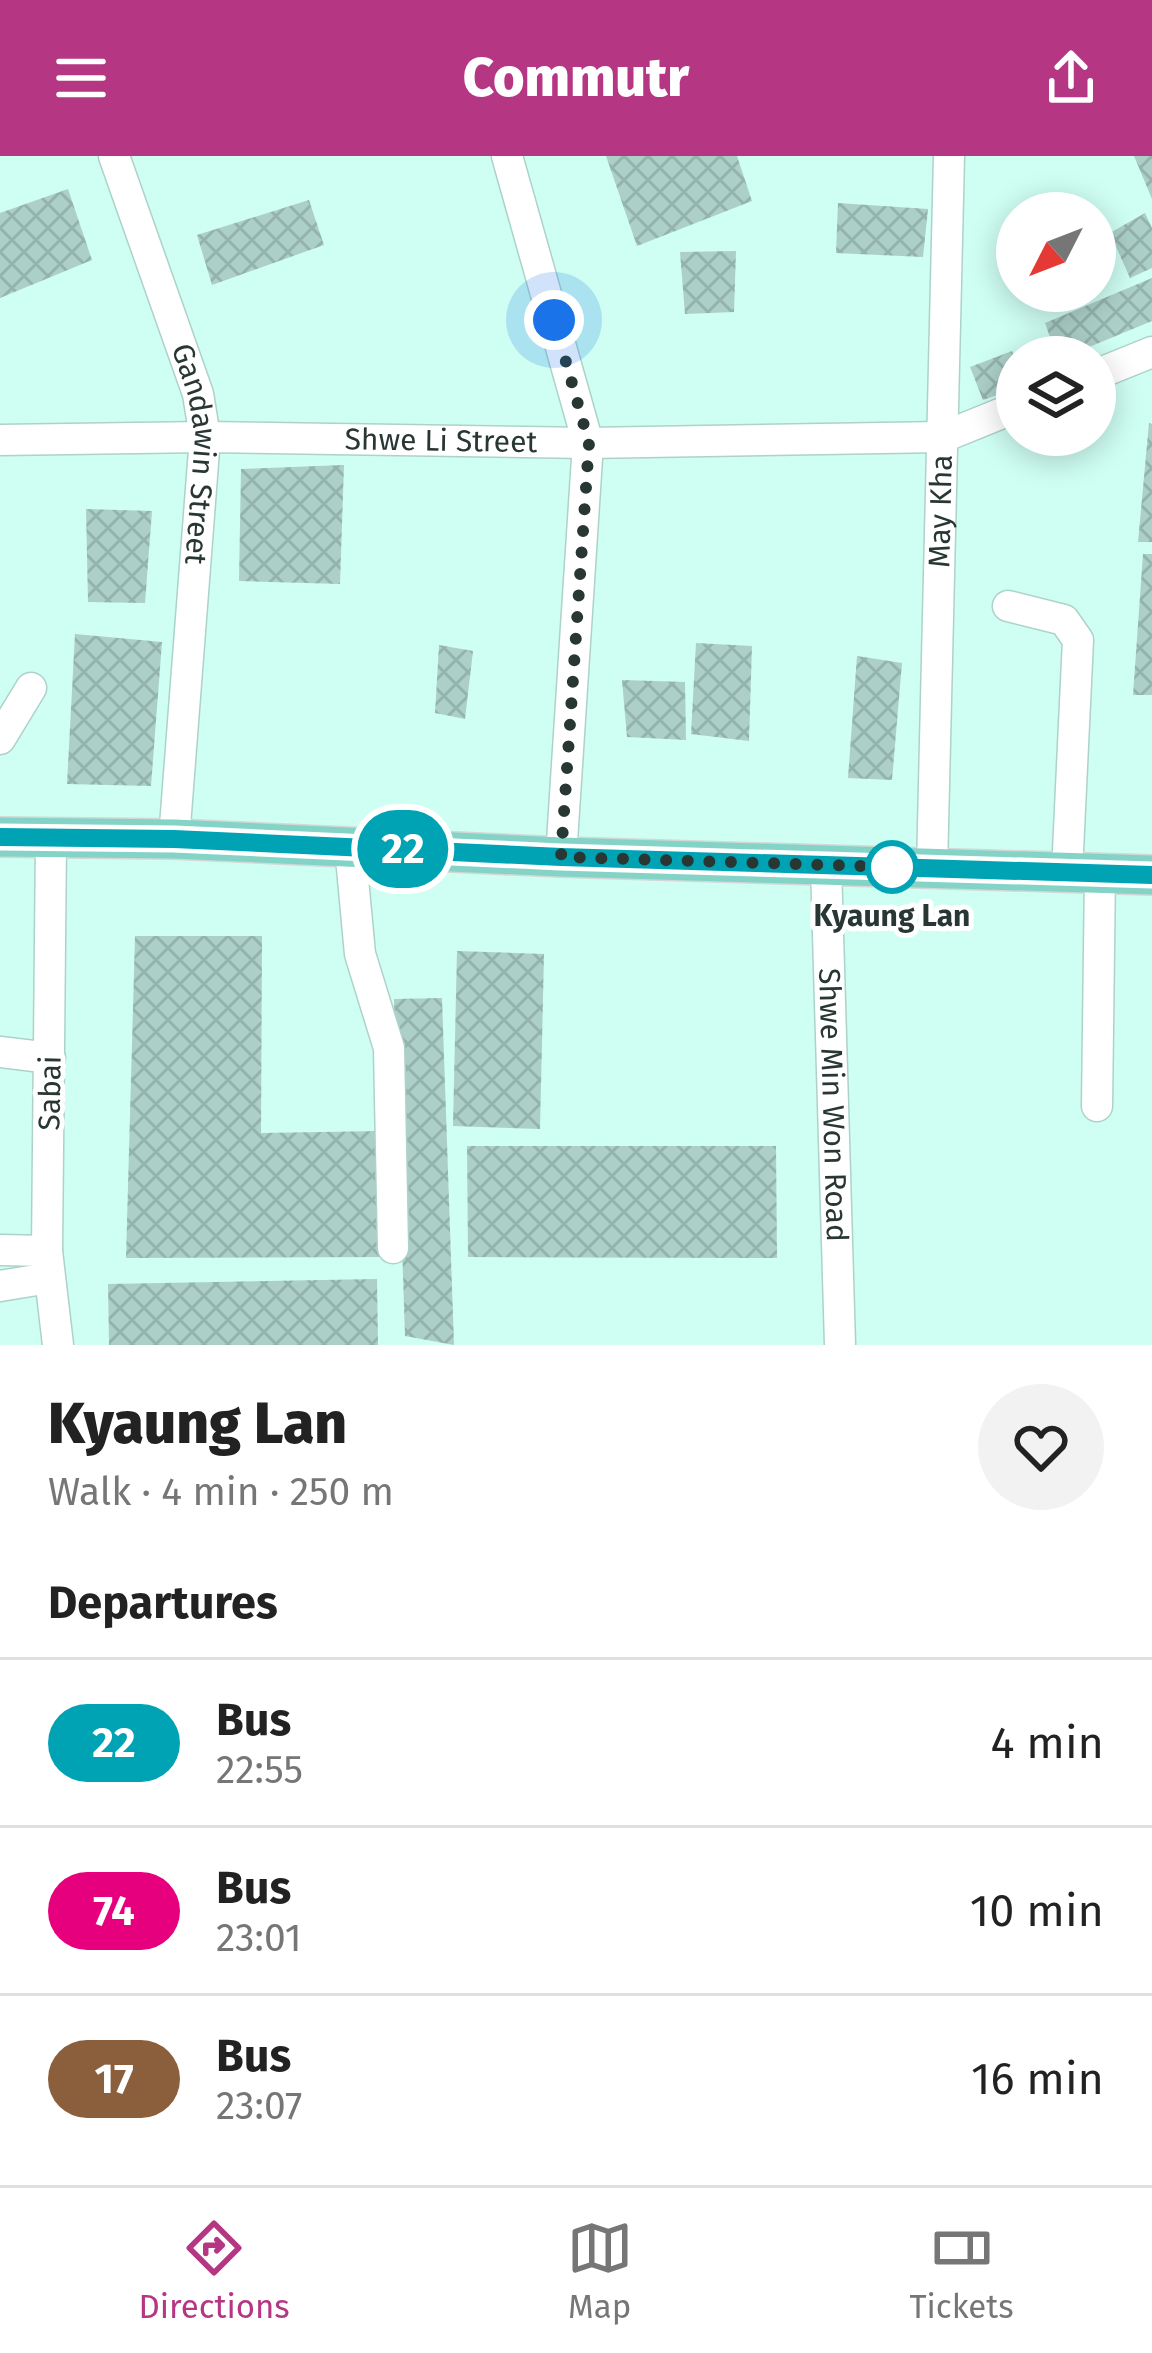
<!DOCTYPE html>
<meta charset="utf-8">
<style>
:root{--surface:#fff;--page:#f2f2f2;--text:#222;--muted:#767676;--line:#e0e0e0;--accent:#b53683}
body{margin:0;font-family:"Fira Sans",sans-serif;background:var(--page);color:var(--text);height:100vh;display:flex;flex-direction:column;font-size:45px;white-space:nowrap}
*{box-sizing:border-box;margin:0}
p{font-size:39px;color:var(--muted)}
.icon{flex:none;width:66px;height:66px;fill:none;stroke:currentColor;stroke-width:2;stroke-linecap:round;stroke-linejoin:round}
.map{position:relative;height:1189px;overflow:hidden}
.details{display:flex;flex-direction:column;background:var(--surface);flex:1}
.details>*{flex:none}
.badge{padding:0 24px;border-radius:39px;font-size:42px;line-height:78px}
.needle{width:78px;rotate:228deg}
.controls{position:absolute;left:996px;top:36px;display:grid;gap:24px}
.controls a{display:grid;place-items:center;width:120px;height:120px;border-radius:50%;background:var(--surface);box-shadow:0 6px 30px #0003;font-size:60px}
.you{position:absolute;width:60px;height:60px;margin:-30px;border:9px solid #fff;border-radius:50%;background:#1a73e8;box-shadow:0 0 0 18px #1a73e833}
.map>.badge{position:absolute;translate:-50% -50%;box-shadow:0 0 0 6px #fff}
h2{padding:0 48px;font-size:45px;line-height:108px}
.round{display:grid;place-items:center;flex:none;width:126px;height:126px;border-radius:63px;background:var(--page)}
.summary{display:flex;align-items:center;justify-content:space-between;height:204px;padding:0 48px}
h1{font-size:57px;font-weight:800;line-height:90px}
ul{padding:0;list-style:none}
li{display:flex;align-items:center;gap:36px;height:168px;padding:0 48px;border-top:3px solid var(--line)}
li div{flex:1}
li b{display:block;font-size:45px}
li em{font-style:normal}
li .badge{min-width:132px;font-weight:700;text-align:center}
header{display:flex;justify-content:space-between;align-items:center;height:156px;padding:0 48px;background:var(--accent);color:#fff;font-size:54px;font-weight:800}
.tab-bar{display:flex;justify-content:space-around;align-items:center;height:168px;border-top:3px solid var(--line);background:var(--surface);font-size:33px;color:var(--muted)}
.tab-bar a{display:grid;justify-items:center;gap:6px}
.tab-bar .active{color:var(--accent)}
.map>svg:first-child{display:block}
.built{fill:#cffef3;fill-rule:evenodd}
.building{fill:url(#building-cross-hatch)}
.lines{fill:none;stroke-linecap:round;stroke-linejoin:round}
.minor-casing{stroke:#add2c9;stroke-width:33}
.major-casing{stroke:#d4d7d6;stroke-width:42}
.minor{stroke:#fff;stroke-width:30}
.major{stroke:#83d4c7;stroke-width:39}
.line-casing{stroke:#fff;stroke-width:27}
.line{stroke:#00a3b4;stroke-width:18}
.walk{stroke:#283734;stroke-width:12;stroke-dasharray:0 21.6}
.stop-dot{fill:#fff;stroke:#00a3b4;stroke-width:6}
.labels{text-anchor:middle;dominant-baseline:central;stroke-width:10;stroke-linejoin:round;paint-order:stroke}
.street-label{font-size:30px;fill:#283734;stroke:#fff}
.stop-label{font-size:30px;font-weight:bold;fill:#283734;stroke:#fff}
</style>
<header><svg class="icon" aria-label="menu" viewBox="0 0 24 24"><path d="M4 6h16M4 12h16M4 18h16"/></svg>Commutr<svg class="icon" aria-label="share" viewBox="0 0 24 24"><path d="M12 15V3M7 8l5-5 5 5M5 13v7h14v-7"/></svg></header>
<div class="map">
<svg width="1152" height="1189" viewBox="0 0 1152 1189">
<defs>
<pattern id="building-cross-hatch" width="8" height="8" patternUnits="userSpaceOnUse" patternTransform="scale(3)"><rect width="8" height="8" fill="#acd0c8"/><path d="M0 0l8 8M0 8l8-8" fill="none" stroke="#94b3ac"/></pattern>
</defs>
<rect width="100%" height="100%" fill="#f6fdfb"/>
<path class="built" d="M 0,0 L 1152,0 L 1152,1189 L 0,1189 ZM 1017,57 L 1095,57 L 1095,135 L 1017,135 ZM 1017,201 L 1095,201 L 1095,279 L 1017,279 Z"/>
<path class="building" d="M 606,0 L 737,0 L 752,45 L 637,90 Z
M 1134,0 L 1152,0 L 1152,43 Z
M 68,33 L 92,104 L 0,142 L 0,57 Z
M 309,44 L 324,89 L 212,129 L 197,79 Z
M 838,47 L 928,53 L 923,101 L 836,97 Z
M 1145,57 L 1152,72 L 1152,112 L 1130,122 L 1110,77 Z
M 736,95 L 734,156 L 685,158 L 680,96 Z
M 1152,122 L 1152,165 L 1065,201 L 1057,201 L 1045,167 Z
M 1012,195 L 1017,208 L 1017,232 L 983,244 L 970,211 Z
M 1149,267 L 1152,268 L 1152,386 L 1138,386 Z
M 344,309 L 340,428 L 239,425 L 241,313 Z
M 86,353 L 152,355 L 145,447 L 88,446 Z
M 1143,398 L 1152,398 L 1152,539 L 1133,539 Z
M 75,478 L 162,486 L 151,630 L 67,628 Z
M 696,487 L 752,490 L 749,585 L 691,578 Z
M 439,489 L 473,495 L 465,563 L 435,557 Z
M 857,500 L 902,507 L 892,624 L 848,622 Z
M 622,524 L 685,526 L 686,584 L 627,581 Z
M 135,780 L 262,780 L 261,977 L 382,975 L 387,1101 L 126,1102 Z
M 457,795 L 544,798 L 540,973 L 453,970 Z
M 442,842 L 454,1189 L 405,1180 L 394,843 Z
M 467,990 L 776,990 L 777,1102 L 468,1101 Z
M 377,1123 L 378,1189 L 109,1189 L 108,1128 Z"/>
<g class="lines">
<g class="minor-casing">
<g id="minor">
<path id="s1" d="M 114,0 L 198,238 L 205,281 L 174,683"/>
<path d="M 507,0 L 588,287 L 561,701"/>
<path d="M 1095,219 L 1152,196"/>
<path id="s2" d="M 0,284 L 205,281 L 588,287 L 943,281 L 1017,251"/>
<path d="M 1008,450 L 1064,464 L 1078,484 L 1067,716"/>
<path d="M 0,583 L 31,532"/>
<path d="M 51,683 L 47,1095 L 58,1189"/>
<path d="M 350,691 L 360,798 L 389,892 L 393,1092"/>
<path id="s3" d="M 826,709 L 840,1189"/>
<path id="s4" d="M 932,712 L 949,0"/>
<path d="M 0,896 L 50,902"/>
<path d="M 1097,950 L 1100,717"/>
<path d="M 0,1094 L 47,1095"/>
<path d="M 0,1130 L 49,1122"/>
</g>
</g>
<g class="major-casing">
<path id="major" d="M 0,681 L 174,683 L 561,701 L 1152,719"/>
</g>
<use href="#minor" class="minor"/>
<use href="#major" class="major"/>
</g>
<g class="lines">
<g class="line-casing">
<path id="line" d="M 0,681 L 174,683 L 561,701 L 1152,719"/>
</g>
<use href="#line" class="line"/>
<path class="walk" d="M 554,164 L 589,287 L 561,701 L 897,711 L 892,711"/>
</g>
<circle class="stop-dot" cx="892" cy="711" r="24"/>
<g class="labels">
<g class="street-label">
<text stroke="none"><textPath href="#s2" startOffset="441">Shwe Li Street</textPath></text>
<text stroke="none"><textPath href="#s1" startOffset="312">Gandawin Street</textPath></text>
<text stroke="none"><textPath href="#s4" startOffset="357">May Kha</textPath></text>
<text transform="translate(50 937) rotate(-89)">Sabai</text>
<text stroke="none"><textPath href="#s3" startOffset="240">Shwe Min Won Road</textPath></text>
</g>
<g class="stop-label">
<text x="892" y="760">Kyaung Lan</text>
</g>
</g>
</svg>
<div class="controls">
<a><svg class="needle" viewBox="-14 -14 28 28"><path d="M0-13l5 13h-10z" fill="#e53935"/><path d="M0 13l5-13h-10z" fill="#767676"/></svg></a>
<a><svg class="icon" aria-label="layers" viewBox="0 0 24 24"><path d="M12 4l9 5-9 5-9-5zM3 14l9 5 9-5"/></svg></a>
</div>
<div class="you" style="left:554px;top:164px"></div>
<b class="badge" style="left:403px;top:693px;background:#00a3b4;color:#fff">22</b>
</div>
<section class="details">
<div class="summary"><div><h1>Kyaung Lan</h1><p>Walk · 4 min · 250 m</p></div><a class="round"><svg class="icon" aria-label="heart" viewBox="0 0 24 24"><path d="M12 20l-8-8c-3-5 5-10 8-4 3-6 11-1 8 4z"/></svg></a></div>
<h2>Departures</h2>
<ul>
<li><span class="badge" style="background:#00a3b4;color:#fff">22</span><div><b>Bus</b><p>22:55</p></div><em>4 min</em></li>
<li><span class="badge" style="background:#e6007e;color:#fff">74</span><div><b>Bus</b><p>23:01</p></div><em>10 min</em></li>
<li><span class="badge" style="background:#8b5e3c;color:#fff">17</span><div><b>Bus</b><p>23:07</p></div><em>16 min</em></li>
</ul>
</section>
<nav class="tab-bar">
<a class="active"><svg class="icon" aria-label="directions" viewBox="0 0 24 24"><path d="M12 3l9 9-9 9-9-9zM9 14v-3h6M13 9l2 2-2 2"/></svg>Directions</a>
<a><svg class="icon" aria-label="map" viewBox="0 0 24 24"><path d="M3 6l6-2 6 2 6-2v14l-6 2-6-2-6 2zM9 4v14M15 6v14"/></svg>Map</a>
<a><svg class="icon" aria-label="tickets" viewBox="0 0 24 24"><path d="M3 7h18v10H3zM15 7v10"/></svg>Tickets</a>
</nav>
